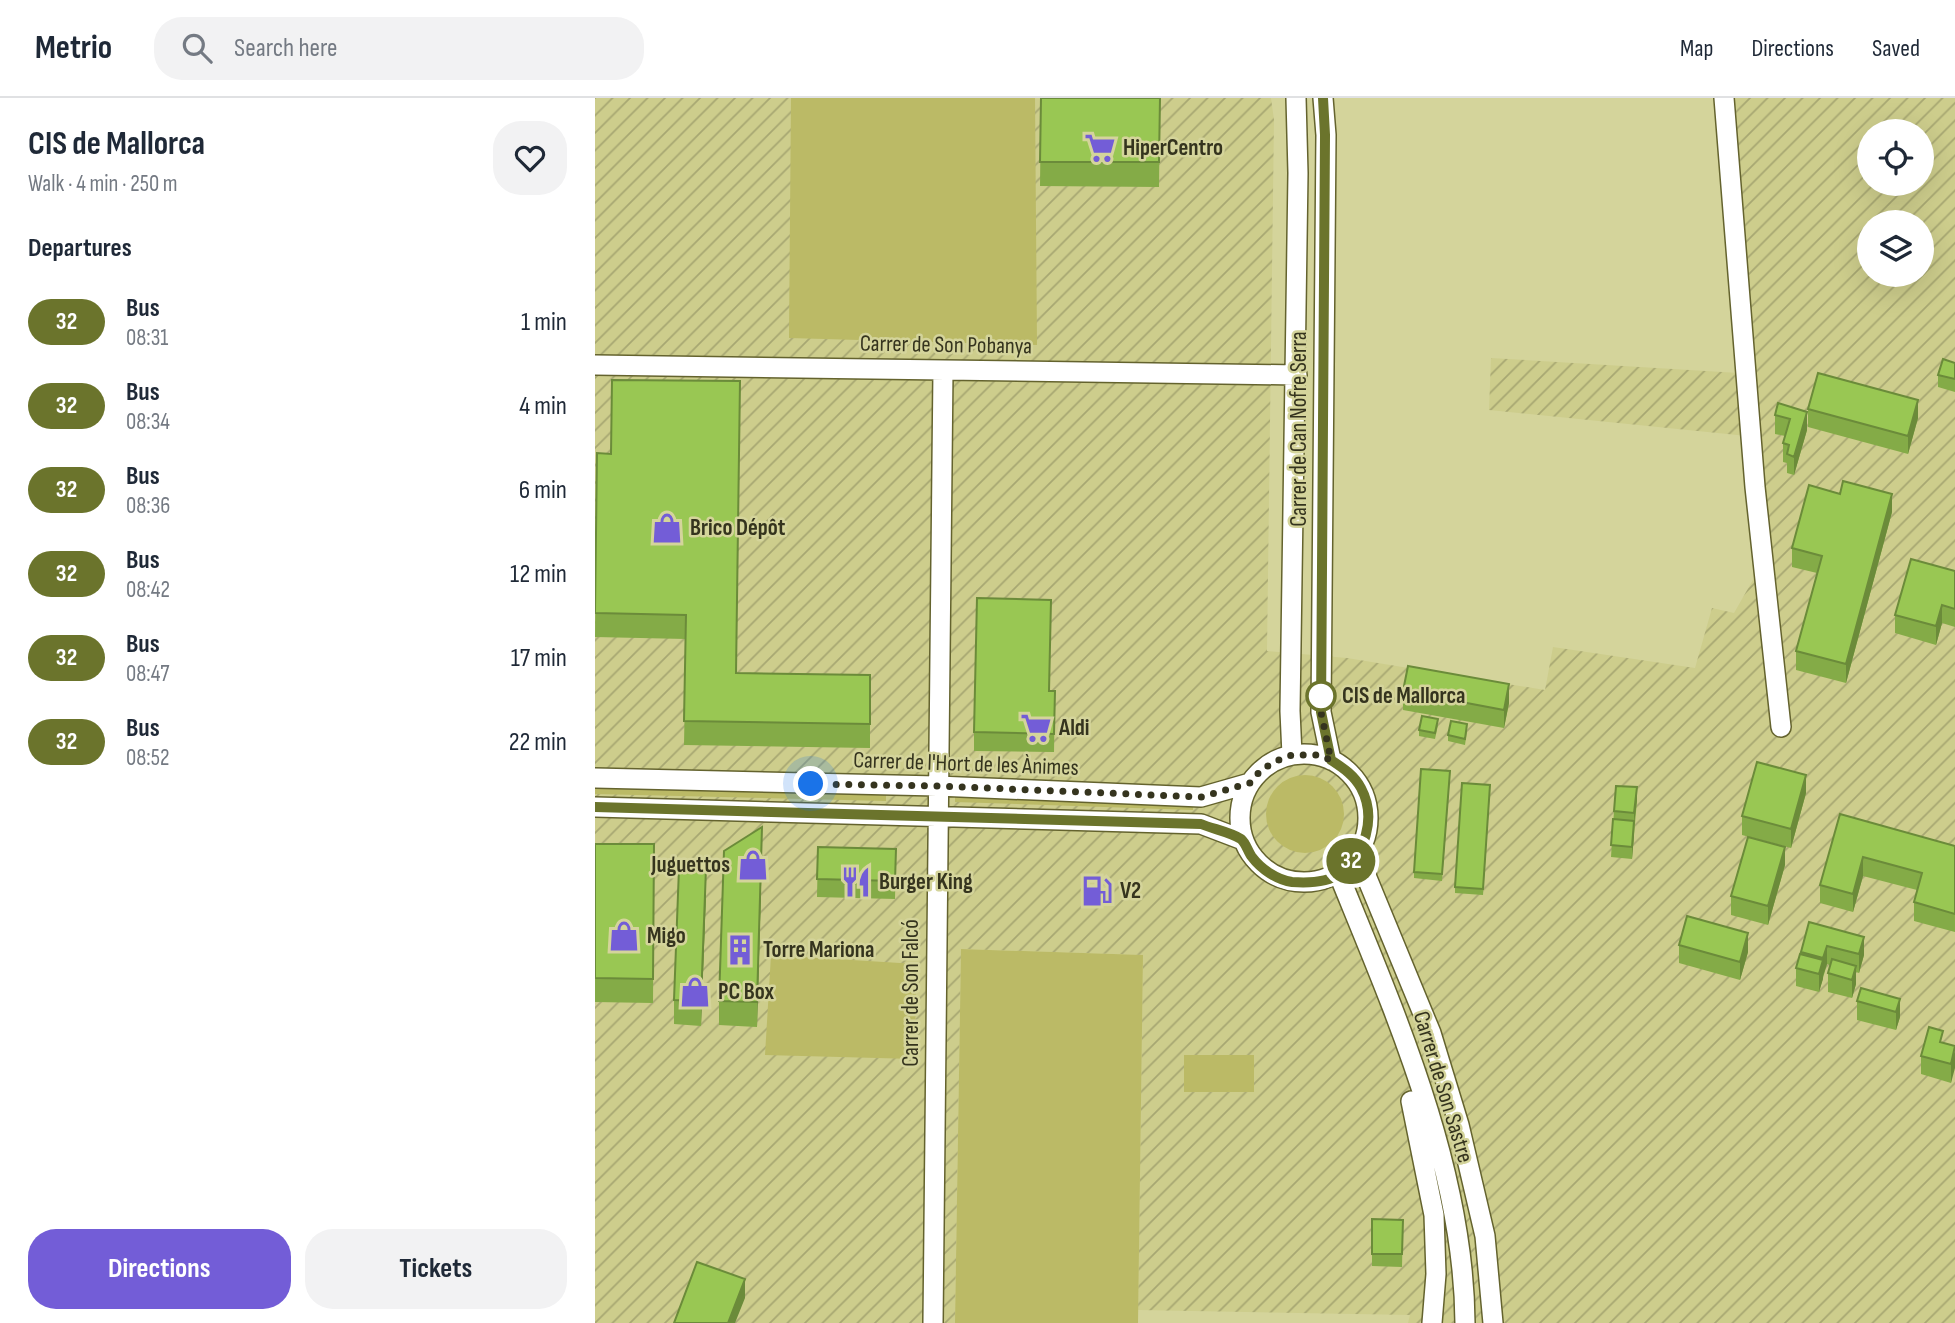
<!DOCTYPE html>
<meta charset="utf-8">
<style>
:root{--surface:#fff;--page:#f2f2f3;--text:#1f2937;--muted:#747a83;--line:#e0e1e3;--accent:#735dd7}
body{margin:0;font-family:"Sofia Sans Condensed",sans-serif;background:var(--page);color:var(--text);height:100vh;display:flex;flex-direction:column;font-size:26px;white-space:nowrap}
*{box-sizing:border-box;margin:0}
p{font-size:23px;color:var(--muted)}
.icon{flex:none;width:38px;height:38px;fill:none;stroke:currentColor;stroke-width:2;stroke-linecap:round;stroke-linejoin:round}
.map{position:relative;flex:1;overflow:hidden}
.sheet{display:flex;flex-direction:column;background:var(--surface);width:595px}
.sheet>*{flex:none}
.badge{padding:0 14px;border-radius:23px;font-size:24px;line-height:46px}
.controls{position:absolute;left:1262px;top:21px;display:grid;gap:14px}
.controls a{display:grid;place-items:center;width:77px;height:77px;border-radius:50%;background:var(--surface);box-shadow:0 7px 28px #0002;font-size:35px}
.you{position:absolute;width:35px;height:35px;margin:-18px;border:5px solid #fff;border-radius:50%;background:#1a73e8;box-shadow:0 0 0 10px #1a73e833}
.map>.badge{position:absolute;translate:-50% -50%;box-shadow:0 0 0 4px #fff}
h2{padding:0 28px;font-size:26px;line-height:63px}
.round{display:grid;place-items:center;flex:none;width:74px;height:74px;border-radius:28px;background:var(--page)}
.headline{display:flex;align-items:center;justify-content:space-between;height:119px;padding:0 28px}
h1{font-size:33px;font-weight:700;line-height:52px}
.cta{display:flex;gap:14px;margin-top:auto;padding:14px 28px}
.cta a{flex:1;height:80px;border-radius:28px;background:var(--accent);color:#fff;font-size:28px;font-weight:700;line-height:80px;text-align:center}
.cta a+a{background:var(--page);color:var(--text)}
ul{padding:0;list-style:none}
li{display:flex;align-items:center;gap:21px;height:84px;padding:0 28px}
li div{flex:1}
li b{display:block;font-size:26px}
li em{font-style:normal}
li .badge{min-width:77px;font-weight:700;text-align:center}
header{display:flex;align-items:center;gap:42px;box-sizing:border-box;height:98px;padding:0 35px;background:var(--surface);border-bottom:2px solid var(--line)}
header strong{font-size:33px}
nav{display:flex;gap:38px;margin-inline-start:auto;font-size:24px}
.search{width:490px;height:63px;background:var(--page);display:flex;align-items:center;gap:18px;box-sizing:border-box;padding:0 24px;border-radius:28px;color:var(--muted);font-size:26px}
main{display:flex;flex:1;min-height:0}
.map>svg:first-child{display:block}
.industrial{fill:url(#industrial-furrows);fill-rule:evenodd}
.green{fill:#bbba66}
.lines{fill:none;stroke-linecap:round;stroke-linejoin:round}
.minor-casing{stroke:#64632e;stroke-width:22}
.minor{stroke:#fff;stroke-width:19}
.wall{fill:#84ab47}
.shaded-wall{fill:#6b8b3a}
.building{fill:#99c753;stroke:#6b8b3a;stroke-width:2}
.line-casing{stroke:#fff;stroke-width:16}
.line{stroke:#6b742c;stroke-width:10}
.walk{stroke:#35341e;stroke-width:7;stroke-dasharray:0 12.6}
.stop-dot{fill:#fff;stroke:#6b742c;stroke-width:3.5}
.labels{text-anchor:middle;dominant-baseline:central;stroke-width:5;stroke-linejoin:round;paint-order:stroke}
.poi-label{font-size:23px;font-weight:bold;fill:#35341e;stroke:#d4d49b;text-anchor:start}
.street-label{font-size:23px;fill:#35341e;stroke:#d4d49b}
.stop-label{font-size:23px;font-weight:bold;fill:#35341e;stroke:#d4d49b;text-anchor:start}
</style>
<header>
<strong>Metrio</strong>
<div class="search"><svg class="icon" aria-label="search" viewBox="0 0 24 24"><circle cx="10" cy="10" r="6"/><path d="M15 15l6 6"/></svg>Search here</div>
<nav><a>Map</a><a>Directions</a><a>Saved</a></nav>
</header>
<main>
<section class="sheet">
<div class="headline"><div><h1>CIS de Mallorca</h1><p>Walk · 4 min · 250 m</p></div><a class="round"><svg class="icon" aria-label="heart" viewBox="0 0 24 24"><path d="M12 20l-8-8c-3-5 5-10 8-4 3-6 11-1 8 4z"/></svg></a></div>
<h2>Departures</h2>
<ul>
<li><span class="badge" style="background:#6b742c;color:#fff">32</span><div><b>Bus</b><p>08:31</p></div><em>1 min</em></li>
<li><span class="badge" style="background:#6b742c;color:#fff">32</span><div><b>Bus</b><p>08:34</p></div><em>4 min</em></li>
<li><span class="badge" style="background:#6b742c;color:#fff">32</span><div><b>Bus</b><p>08:36</p></div><em>6 min</em></li>
<li><span class="badge" style="background:#6b742c;color:#fff">32</span><div><b>Bus</b><p>08:42</p></div><em>12 min</em></li>
<li><span class="badge" style="background:#6b742c;color:#fff">32</span><div><b>Bus</b><p>08:47</p></div><em>17 min</em></li>
<li><span class="badge" style="background:#6b742c;color:#fff">32</span><div><b>Bus</b><p>08:52</p></div><em>22 min</em></li>
</ul>
<div class="cta"><a>Directions</a><a>Tickets</a></div>
</section>
<div class="map">
<svg width="1360" height="1225" viewBox="0 0 1360 1225">
<defs>
<pattern id="industrial-furrows" width="10" height="10" patternUnits="userSpaceOnUse" patternTransform="scale(1.75)"><rect width="10" height="10" fill="#cdcd8c"/><path d="M-1 1l2-2M0 10L10 0M9 11l2-2" fill="none" stroke="#a7a772"/></pattern>
</defs>
<rect width="100%" height="100%" fill="#d4d49b"/>
<path class="industrial" d="M 0,0 L 676,0 L 679,22 L 672,553 L 752,560 L 950,592 L 958,549 L 1100,570 L 1117,510 L 1139,515 L 1167,466 L 1152,338 L 894,312 L 896,260 L 1144,275 L 1122,0 L 1360,0 L 1360,1225 L 813,1225 L 815,1217 L 543,1212 L 548,857 L 366,851 L 360,1225 L 0,1225 ZM 1274,33 L 1326,33 L 1326,86 L 1274,86 ZM 1274,124 L 1326,124 L 1326,177 L 1274,177 Z"/>
<path class="green" d="M 196,0 L 440,0 L 442,247 L 194,240 Z
M671 716a39 39 0 1 1 78 0a39 39 0 1 1-78 0Z
M 0,687 L 291,697 L 291,703 L 0,696 Z
M 360,697 L 598,705 L 598,712 L 360,704 Z
M 366,851 L 548,857 L 543,1225 L 360,1225 Z
M 176,857 L 321,866 L 320,961 L 170,957 Z
M 589,957 L 659,957 L 659,994 L 589,994 Z"/>
<g class="lines">
<g class="minor-casing">
<path id="minor" d="M 728,0 L 731,37 L 726,614 L 736,662
M 1129,0 L 1160,389 L 1186,629
M 0,267 L 702,277
M645 720a64 64 0 1 1 128 0a64 64 0 1 1-128 0Z
M 697,657 L 695,613 L 703,75 L 701,0
M 0,680 L 342,688 L 606,699 L 655,685
M 0,709 L 606,726 L 648,742
M 766,752 L 772,780 L 836,935 L 864,1027 L 890,1138 L 898,1225
M 744,777 C 801,917 869,1071 870,1225
M 816,1003 L 839,1117 L 841,1176 L 837,1225
M 338,1225 L 348,272"/>
</g>
<use href="#minor" class="minor"/>
</g>
<path class="wall" d="M 446,0 L 565,0 L 564,89 L 445,88 Z
M 1360,265 L 1360,294 L 1343,289 L 1343,277 Z
M 1183,305 L 1212,332 L 1199,377 L 1192,375 L 1192,365 L 1188,364 L 1188,345 L 1190,338 L 1180,336 L 1180,317 Z
M 1213,311 L 1323,320 L 1313,356 L 1213,329 Z
M 2,355 L 141,575 L 275,577 L 275,650 L 89,647 L 91,541 L 0,539 Z
M 1297,414 L 1251,585 L 1201,572 L 1201,553 L 1222,475 L 1197,469 L 1197,450 Z
M 1360,473 L 1360,529 L 1347,525 L 1341,547 L 1300,535 L 1300,517 Z
M 454,593 L 460,593 L 459,654 L 379,653 L 379,634 Z
M 808,593 L 914,605 L 909,630 L 808,612 Z
M 843,627 L 840,641 L 824,638 L 824,632 Z
M 872,632 L 870,647 L 853,643 L 853,637 Z
M 855,679 L 847,783 L 819,780 L 819,774 Z
M 895,693 L 888,797 L 860,795 L 860,789 Z
M 1211,695 L 1196,750 L 1147,737 L 1147,718 Z
M 1042,702 L 1037,761 L 1016,759 L 1019,713 Z
M 1245,716 L 1360,748 L 1360,834 L 1319,823 L 1319,804 L 1322,792 L 1268,778 L 1258,814 L 1225,805 L 1225,787 Z
M 0,746 L 59,746 L 58,905 L 0,904 Z
M 223,749 L 301,751 L 300,801 L 222,799 Z
M 167,754 L 162,929 L 124,927 L 124,903 Z
M 1190,767 L 1173,827 L 1136,817 L 1136,798 Z
M 111,795 L 106,928 L 79,926 L 79,902 Z
M 1214,824 L 1269,857 L 1264,875 L 1261,874 L 1261,886 L 1257,900 L 1233,894 L 1233,875 L 1235,867 L 1232,866 L 1224,894 L 1201,888 L 1201,870 Z
M 1084,847 L 1153,854 L 1145,882 L 1084,865 Z
M 1305,901 L 1305,919 L 1301,932 L 1262,922 L 1262,903 Z
M 1348,945 L 1360,948 L 1356,985 L 1326,976 L 1326,958 Z
M 777,1121 L 808,1122 L 807,1169 L 777,1168 Z"/>
<path class="shaded-wall" d="M 1323,302 L 1323,320 L 1313,356 L 1313,338 Z
M 1212,314 L 1212,332 L 1199,377 L 1199,359 Z
M 1297,396 L 1297,414 L 1251,585 L 1251,566 Z
M 1347,507 L 1347,525 L 1341,547 L 1341,528 Z
M 914,586 L 914,605 L 909,630 L 909,612 Z
M 1211,677 L 1211,695 L 1196,750 L 1196,731 Z
M 1042,689 L 1042,702 L 1039,727 L 1039,715 Z
M 1039,723 L 1039,736 L 1037,761 L 1037,749 Z
M 167,729 L 167,754 L 162,929 L 162,904 Z
M 1190,749 L 1190,767 L 1173,827 L 1173,808 Z
M 1268,759 L 1268,778 L 1258,814 L 1258,796 Z
M 111,770 L 111,795 L 106,928 L 106,903 Z
M 1153,835 L 1153,854 L 1145,882 L 1145,864 Z
M 1269,839 L 1269,857 L 1264,875 L 1264,856 Z
M 1232,848 L 1232,866 L 1228,878 L 1228,860 Z
M 1228,862 L 1228,881 L 1224,894 L 1224,876 Z
M 1261,868 L 1261,886 L 1257,900 L 1257,882 Z
M 1305,901 L 1305,919 L 1301,932 L 1301,914 Z
M 1360,952 L 1360,970 L 1356,985 L 1356,966 Z
M 150,1181 L 150,1200 L 140,1225 L 133,1225 Z"/>
<path class="building" d="M 446,0 L 565,0 L 564,64 L 445,64 Z
M 1348,261 L 1360,265 L 1360,281 L 1343,277 Z
M 1223,275 L 1323,302 L 1313,338 L 1213,311 Z
M 17,282 L 145,283 L 141,575 L 275,577 L 275,626 L 89,623 L 91,517 L 0,515 L 2,355 L 16,356 Z
M 1183,305 L 1212,314 L 1199,359 L 1192,356 L 1194,347 L 1188,345 L 1195,321 L 1180,317 Z
M 1248,383 L 1297,396 L 1251,566 L 1201,553 L 1227,458 L 1197,450 L 1214,387 L 1245,396 Z
M 1316,461 L 1360,473 L 1360,511 L 1347,507 L 1341,528 L 1300,517 Z
M 382,500 L 456,502 L 454,593 L 460,593 L 459,636 L 379,634 Z
M 813,568 L 914,586 L 909,612 L 808,593 Z
M 827,618 L 843,621 L 840,635 L 824,632 Z
M 856,623 L 872,626 L 870,641 L 853,637 Z
M 1162,664 L 1211,677 L 1196,731 L 1147,718 Z
M 826,671 L 855,673 L 847,776 L 819,774 Z
M 867,685 L 895,687 L 888,791 L 860,789 Z
M 1021,688 L 1042,689 L 1039,715 L 1019,713 Z
M 1245,716 L 1360,748 L 1360,816 L 1319,804 L 1327,775 L 1268,759 L 1258,796 L 1225,787 Z
M 1018,721 L 1039,723 L 1037,749 L 1016,747 Z
M 167,729 L 162,904 L 124,903 L 129,753 Z
M 1153,739 L 1190,749 L 1173,808 L 1136,798 Z
M 0,746 L 59,746 L 58,881 L 0,880 Z
M 223,749 L 301,751 L 300,783 L 222,781 Z
M 84,770 L 111,770 L 106,903 L 79,902 Z
M 1092,818 L 1153,835 L 1145,864 L 1084,847 Z
M 1214,824 L 1269,839 L 1264,856 L 1232,848 L 1228,860 L 1206,854 Z
M 1205,856 L 1228,862 L 1224,876 L 1201,870 Z
M 1237,861 L 1261,868 L 1257,882 L 1233,875 Z
M 1266,890 L 1305,901 L 1301,914 L 1262,903 Z
M 1334,929 L 1348,933 L 1345,944 L 1360,948 L 1356,966 L 1326,958 Z
M 777,1121 L 808,1122 L 807,1156 L 777,1156 Z
M 102,1164 L 150,1181 L 133,1225 L 79,1225 Z"/>
<g class="lines">
<g class="line-casing">
<path id="line" d="M 0,709 L 606,726 C 618,731 635,734 646,741 C 651,745 653,754 657,759 C 666,771 682,782 697,784 C 712,785 732,785 744,776 C 770,757 782,720 766,690 C 759,677 748,670 736,662 L 726,614 L 730,37 L 728,0"/>
</g>
<use href="#line" class="line"/>
<path class="walk" d="M 216,686 L 342,688 L 606,699 L 655,685 L 666,672 L 681,663 L 697,657 L 723,657 L 736,662 L 726,614 L 726,587 L 726,598"/>
</g>
<defs>
<g id="supermarket-bare" transform="scale(2.415)"><path d="M-6-5.5h2.5l.6 2H6L4.5 2H-2.5L-4.4-4H-6ZM-1.5 3.2a1.3 1.3 0 1 0 .1 0ZM3 3.2a1.3 1.3 0 1 0 .1 0Z" fill="#735dd7" stroke="#d4d49b" stroke-width="2.5" paint-order="stroke"/></g>
<g id="shop-bare" transform="scale(2.415)"><path d="M-5-2.5h2.3a2.7 3.5 0 0 1 5.4 0H5L5.5 6h-11ZM-1.5-2.5h3a1.5 2.3 0 0 0-3 0Z" fill="#735dd7" stroke="#d4d49b" stroke-width="2.5" paint-order="stroke"/></g>
<g id="restaurant-bare" transform="scale(2.415)"><path d="M-5-6h1v4h1v-4h1v4h1v-4h1v5L-1.5 .5V6h-2V.5L-5-1ZM5-6V6H3V1.5H1.5Q1.5-4 5-6Z" fill="#735dd7" stroke="#d4d49b" stroke-width="2.5" paint-order="stroke"/></g>
<g id="fuel-bare" transform="scale(2.415)"><path d="M-5.5-6h7V0h2V4h1.3V-2.5L3-4.5l.8-.8L6-3V5H2.5V1h-1V6h-7ZM-4.2-4.7v3.2H.2V-4.7Z" fill="#735dd7" stroke="#d4d49b" stroke-width="2.5" paint-order="stroke"/></g>
<g id="building-bare" transform="scale(2.415)"><path d="M-4-6H4V6H1V3H-1V6H-4ZM-2.5-4.3h1.7v1.8h-1.7ZM.8-4.3h1.7v1.8H.8ZM-2.5-1h1.7V.8h-1.7ZM.8-1h1.7V.8H.8Z" fill="#735dd7" stroke="#d4d49b" stroke-width="2.5" paint-order="stroke"/></g>
</defs>
<g fill-rule="evenodd">
<use href="#supermarket-bare" x="505" y="50"/>
<use href="#shop-bare" x="72" y="430"/>
<use href="#supermarket-bare" x="441" y="630"/>
<use href="#shop-bare" x="158" y="767"/>
<use href="#restaurant-bare" x="261" y="784"/>
<use href="#fuel-bare" x="502" y="793"/>
<use href="#shop-bare" x="29" y="838"/>
<use href="#building-bare" x="145" y="852"/>
<use href="#shop-bare" x="100" y="894"/>
</g>
<circle class="stop-dot" cx="726" cy="598" r="14"/>
<g class="labels">
<g class="poi-label">
<text x="528" y="50">HiperCentro</text>
<text x="95" y="430">Brico Dépôt</text>
<text x="464" y="630">Aldi</text>
<text x="135" y="767" text-anchor="end">Juguettos</text>
<text x="284" y="784">Burger King</text>
<text x="525" y="793">V2</text>
<text x="52" y="838">Migo</text>
<text x="168" y="852">Torre Mariona</text>
<text x="123" y="894">PC Box</text>
</g>
<g class="street-label">
<text transform="translate(351 247) rotate(1)">Carrer de Son Pobanya</text>
<text transform="translate(704 331) rotate(-90)">Carrer de Can Nofre Serra</text>
<text transform="translate(371 666) rotate(2)">Carrer de l'Hort de les Ànimes</text>
<text transform="translate(316 895) rotate(-90)">Carrer de Son Falcó</text>
<text transform="translate(848 989) rotate(73)">Carrer de Son Sastre</text>
</g>
<g class="stop-label">
<text x="747" y="598">CIS de Mallorca</text>
</g>
</g>
</svg>
<div class="controls">
<a><svg class="icon" aria-label="locate" viewBox="0 0 24 24"><circle cx="12" cy="12" r="6"/><path d="M12 2v4M12 18v4M2 12h4M18 12h4"/></svg></a>
<a><svg class="icon" aria-label="layers" viewBox="0 0 24 24"><path d="M12 4l9 5-9 5-9-5zM3 14l9 5 9-5"/></svg></a>
</div>
<div class="you" style="left:216px;top:686px"></div>
<b class="badge" style="left:756px;top:763px;background:#6b742c;color:#fff">32</b>
</div>
</main>
